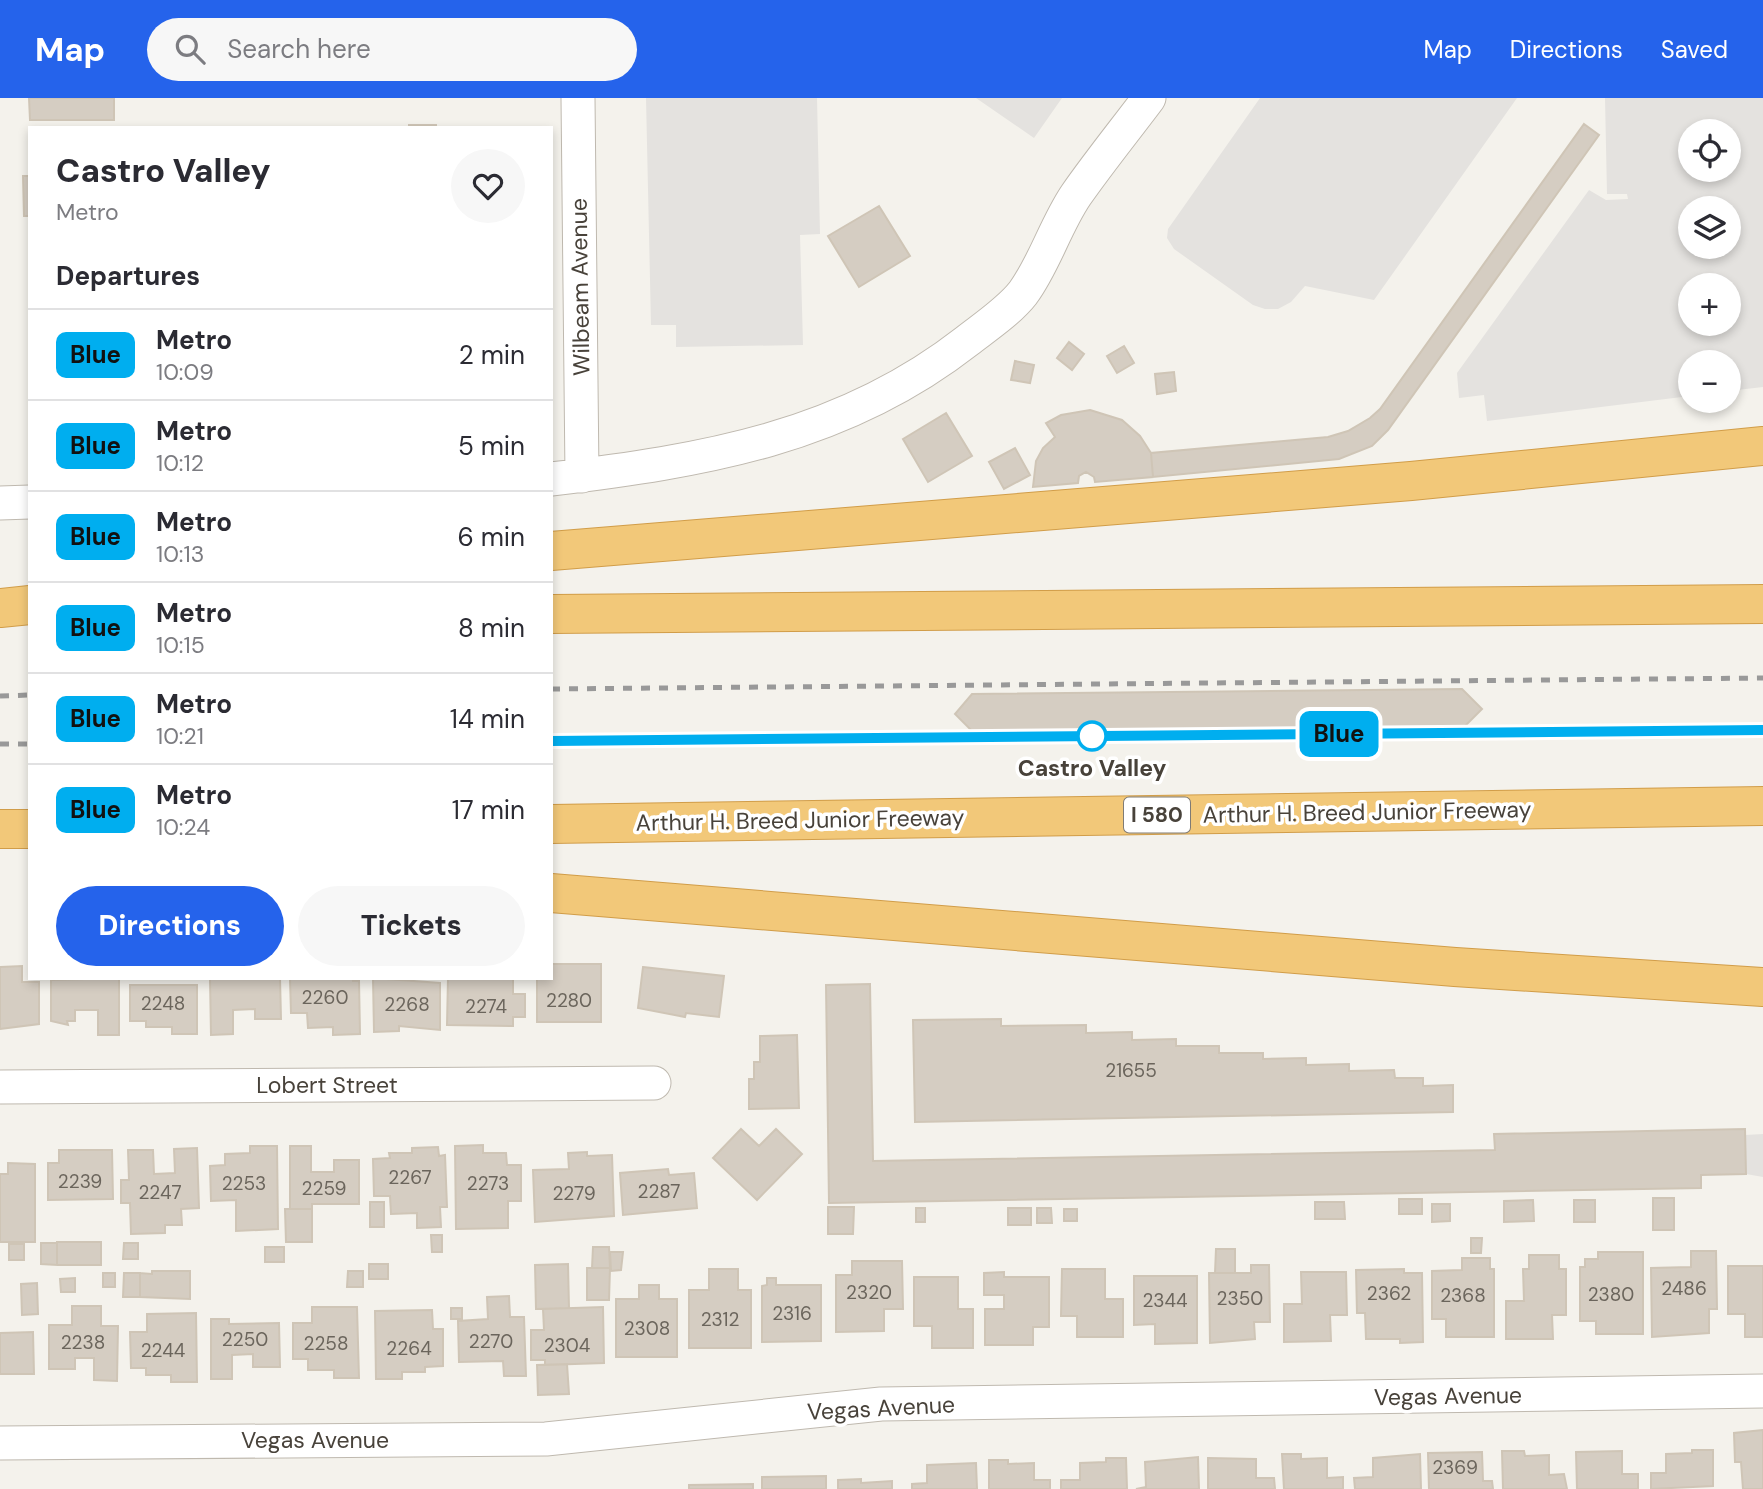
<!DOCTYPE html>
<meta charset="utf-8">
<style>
:root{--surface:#fff;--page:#f7f7f7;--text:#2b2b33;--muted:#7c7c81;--line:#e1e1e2;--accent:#2563eb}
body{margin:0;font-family:"DM Sans",sans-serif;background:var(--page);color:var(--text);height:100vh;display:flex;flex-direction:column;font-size:26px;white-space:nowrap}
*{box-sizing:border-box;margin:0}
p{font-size:23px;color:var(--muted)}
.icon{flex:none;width:38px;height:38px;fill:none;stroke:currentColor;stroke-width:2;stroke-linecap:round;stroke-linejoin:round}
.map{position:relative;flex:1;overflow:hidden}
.side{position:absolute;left:28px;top:28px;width:525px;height:854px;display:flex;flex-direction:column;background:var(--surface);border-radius:0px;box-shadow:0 4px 10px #0003}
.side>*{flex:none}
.badge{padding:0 14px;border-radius:10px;font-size:24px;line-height:46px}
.controls{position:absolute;left:1678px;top:21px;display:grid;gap:14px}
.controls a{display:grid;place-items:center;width:63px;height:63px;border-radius:50%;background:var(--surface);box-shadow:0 4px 10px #0003;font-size:35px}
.map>.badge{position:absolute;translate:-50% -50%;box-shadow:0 0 0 4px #fff}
h2{padding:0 28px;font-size:26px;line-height:63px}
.round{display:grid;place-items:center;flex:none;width:74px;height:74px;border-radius:37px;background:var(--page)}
.overview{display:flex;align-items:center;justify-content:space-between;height:119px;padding:0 28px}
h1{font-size:33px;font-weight:800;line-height:52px}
.action{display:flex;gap:14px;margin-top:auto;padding:14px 28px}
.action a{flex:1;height:80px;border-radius:42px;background:var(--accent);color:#fff;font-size:28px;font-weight:800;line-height:80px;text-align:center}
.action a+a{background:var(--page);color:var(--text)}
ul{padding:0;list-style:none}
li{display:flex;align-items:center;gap:21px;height:91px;padding:0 28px;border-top:2px solid var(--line)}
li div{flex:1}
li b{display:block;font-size:26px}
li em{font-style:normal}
li .badge{min-width:77px;font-weight:700;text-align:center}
header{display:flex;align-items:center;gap:42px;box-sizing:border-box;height:98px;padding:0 35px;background:var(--accent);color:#fff}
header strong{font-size:33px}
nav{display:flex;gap:38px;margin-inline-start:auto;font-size:24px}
.search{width:490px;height:63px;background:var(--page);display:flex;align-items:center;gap:18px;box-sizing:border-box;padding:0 24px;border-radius:38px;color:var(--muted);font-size:26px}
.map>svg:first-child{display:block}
.parking{fill:#e4e2df;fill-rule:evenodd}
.building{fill:#d5cdc2;stroke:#cfc5b6;stroke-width:2}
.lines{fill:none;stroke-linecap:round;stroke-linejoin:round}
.minor-casing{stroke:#bfb9af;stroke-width:35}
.highway-casing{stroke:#d19d49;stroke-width:40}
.minor{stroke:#fff;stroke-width:33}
.highway{stroke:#f2c879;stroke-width:38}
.rail{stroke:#999;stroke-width:5;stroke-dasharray:9 9;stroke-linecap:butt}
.line-casing{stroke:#fff;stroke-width:16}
.line{stroke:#00aeef;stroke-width:10}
.stop-dot{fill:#fff;stroke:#00aeef;stroke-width:3.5}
.labels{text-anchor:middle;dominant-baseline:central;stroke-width:7;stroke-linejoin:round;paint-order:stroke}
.number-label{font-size:19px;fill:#6b655c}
.shield{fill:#fff;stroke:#7f7b75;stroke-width:2}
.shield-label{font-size:21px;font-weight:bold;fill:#48423a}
.street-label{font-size:23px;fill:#48423a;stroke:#fff}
.stop-label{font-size:23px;font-weight:bold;fill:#48423a;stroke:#fff}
</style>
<header>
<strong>Map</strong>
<div class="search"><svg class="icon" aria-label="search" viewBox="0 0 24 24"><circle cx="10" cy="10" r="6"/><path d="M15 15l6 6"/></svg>Search here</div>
<nav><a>Map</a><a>Directions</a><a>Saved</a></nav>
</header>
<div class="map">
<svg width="1763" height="1391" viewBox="0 0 1763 1391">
<rect width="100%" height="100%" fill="#f4f2ec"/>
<path class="parking" d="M 646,0 L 817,0 L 820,136 L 800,137 L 803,247 L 676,249 L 676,227 L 651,227 Z
M 976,0 L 1062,0 L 1034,40 Z
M 1260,0 L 1517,0 L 1374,202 L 1305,188 L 1291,204 L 1278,211 L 1265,211 L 1253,207 L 1174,151 L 1167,140 L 1168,131 Z
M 1605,0 L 1763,0 L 1763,289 L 1729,293 L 1729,264 L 1690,264 L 1690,298 L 1487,323 L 1484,297 L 1459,300 L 1457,275 L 1589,92 L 1606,102 L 1628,101 L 1627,96 L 1607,96 ZM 1729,33 L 1729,72 L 1690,72 L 1690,33 ZM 1729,110 L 1729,149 L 1690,149 L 1690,110 ZM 1690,187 L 1729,187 L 1729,226 L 1690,226 Z
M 1763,1036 L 1763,1079 L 1746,1076 L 1745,1037 Z"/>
<path class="building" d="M 29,0 L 114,0 L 114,22 L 30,22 Z
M 1584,26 L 1599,37 L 1388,332 L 1372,348 L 1339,361 L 1153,379 L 1151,355 L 1328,339 L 1348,333 L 1370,320 L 1380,311 Z
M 409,27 L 436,27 L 436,30 L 409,30 Z
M 23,78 L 30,78 L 30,118 L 24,118 Z
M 879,108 L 910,158 L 859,189 L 828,138 Z
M 1069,244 L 1084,256 L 1072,272 L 1057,260 Z
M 1124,248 L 1134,265 L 1117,275 L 1107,258 Z
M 1015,263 L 1034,267 L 1030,285 L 1011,282 Z
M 1174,274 L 1176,293 L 1157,296 L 1155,276 Z
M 1090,312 L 1122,322 L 1140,338 L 1151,355 L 1153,379 L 1095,384 L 1094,379 L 1086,374 L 1079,378 L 1078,385 L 1033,389 L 1036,363 L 1043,350 L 1055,339 L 1046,325 L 1061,317 Z
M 946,315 L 972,358 L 928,384 L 903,341 Z
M 1015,350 L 1030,377 L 1004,391 L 989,364 Z
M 1462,591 L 1482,611 L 1463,630 L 973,634 L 955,616 L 972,596 Z
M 551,866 L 601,866 L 601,924 L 537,924 L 537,880 L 551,880 Z
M 22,868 L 22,884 L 39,884 L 39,926 L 0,931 L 0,869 Z
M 643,869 L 724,878 L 719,919 L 686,915 L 685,919 L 638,910 Z
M 119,880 L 119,937 L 98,937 L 98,912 L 75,912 L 75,923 L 67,923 L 68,927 L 51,923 L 51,882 Z
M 210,880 L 280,880 L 281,921 L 255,921 L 255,911 L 233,912 L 233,936 L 211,937 Z
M 290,880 L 353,880 L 353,883 L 359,883 L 360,936 L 333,937 L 333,929 L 308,930 L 307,915 L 291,915 Z
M 373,880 L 440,885 L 440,932 L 399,928 L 399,933 L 374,934 Z
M 448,880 L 513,880 L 513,896 L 525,896 L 525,919 L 513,919 L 513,928 L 447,927 Z
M 870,886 L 873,1063 L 1495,1052 L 1494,1036 L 1745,1031 L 1746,1076 L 1701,1077 L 1701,1090 L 829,1105 L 826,887 Z
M 130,887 L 197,887 L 197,936 L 172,936 L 172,929 L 146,929 L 146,923 L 130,923 Z
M 1001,921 L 1001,928 L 1086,927 L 1086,935 L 1132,934 L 1132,942 L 1176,941 L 1176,948 L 1219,948 L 1219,955 L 1263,955 L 1263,961 L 1306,960 L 1306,967 L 1349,966 L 1349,973 L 1394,972 L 1395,980 L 1423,980 L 1423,988 L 1453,987 L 1453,1014 L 915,1024 L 913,922 Z
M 797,937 L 799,1010 L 749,1011 L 749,981 L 754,981 L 754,964 L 760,964 L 760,938 Z
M 741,1031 L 759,1048 L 776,1031 L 802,1056 L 757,1102 L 713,1060 Z
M 483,1047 L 483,1055 L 506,1055 L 507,1067 L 521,1067 L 521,1103 L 508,1103 L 508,1130 L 456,1131 L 455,1048 Z
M 250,1048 L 277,1048 L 278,1131 L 236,1133 L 236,1102 L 211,1103 L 210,1068 L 225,1067 L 225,1056 L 250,1055 Z
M 290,1048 L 311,1048 L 311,1074 L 334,1074 L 334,1062 L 359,1062 L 359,1106 L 312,1106 L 312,1111 L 290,1111 Z
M 438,1049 L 439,1058 L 445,1057 L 447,1109 L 440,1109 L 441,1129 L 417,1130 L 417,1115 L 391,1116 L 390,1098 L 374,1098 L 373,1061 L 390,1060 L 389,1055 L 412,1055 L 412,1050 Z
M 197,1050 L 199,1110 L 181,1111 L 182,1127 L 165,1127 L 165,1135 L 131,1136 L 130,1105 L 121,1105 L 121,1082 L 129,1082 L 128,1052 L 153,1052 L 154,1076 L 175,1075 L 174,1051 Z
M 59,1052 L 112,1052 L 113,1101 L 48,1102 L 48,1065 L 59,1065 Z
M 587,1054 L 587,1058 L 612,1057 L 614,1118 L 535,1124 L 533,1072 L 569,1071 L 568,1055 Z
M 8,1065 L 35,1066 L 35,1144 L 0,1144 L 0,1076 L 8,1076 Z
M 668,1071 L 669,1077 L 694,1075 L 697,1110 L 623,1117 L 620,1075 Z
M 1653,1100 L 1674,1100 L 1674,1132 L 1653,1132 Z
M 1399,1101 L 1422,1101 L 1422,1116 L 1399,1116 Z
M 1533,1102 L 1534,1123 L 1504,1124 L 1504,1103 Z
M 1574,1102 L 1595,1102 L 1595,1124 L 1574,1124 Z
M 370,1104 L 384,1104 L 384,1129 L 370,1129 Z
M 1315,1104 L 1344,1104 L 1345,1121 L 1315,1121 Z
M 1432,1106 L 1450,1106 L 1450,1123 L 1432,1124 Z
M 828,1109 L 854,1109 L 853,1136 L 828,1136 Z
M 916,1110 L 925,1110 L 925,1124 L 916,1124 Z
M 1008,1110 L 1031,1110 L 1031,1127 L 1008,1127 Z
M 1037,1110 L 1051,1110 L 1052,1125 L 1037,1125 Z
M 285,1111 L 312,1111 L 312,1144 L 286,1144 Z
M 1064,1111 L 1077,1111 L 1077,1123 L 1064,1123 Z
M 431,1137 L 442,1137 L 442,1154 L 432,1154 Z
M 1471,1140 L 1482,1140 L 1481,1155 L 1471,1155 Z
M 57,1144 L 101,1144 L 101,1167 L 57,1167 Z
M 41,1145 L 57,1145 L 57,1167 L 41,1166 Z
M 124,1145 L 138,1145 L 138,1161 L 123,1161 Z
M 9,1146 L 24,1146 L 24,1162 L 9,1162 Z
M 265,1149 L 284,1149 L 284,1164 L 265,1164 Z
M 593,1149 L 609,1149 L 610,1170 L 592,1170 Z
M 1216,1151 L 1235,1151 L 1235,1175 L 1215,1175 Z
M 1691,1153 L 1716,1153 L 1717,1211 L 1709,1211 L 1709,1235 L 1652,1239 L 1651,1170 L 1691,1169 Z
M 610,1154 L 623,1154 L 621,1172 L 611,1173 Z
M 1598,1154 L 1643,1154 L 1643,1236 L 1596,1236 L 1596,1223 L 1580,1223 L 1580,1169 L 1585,1169 L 1585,1161 L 1598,1161 Z
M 1529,1157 L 1559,1157 L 1559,1171 L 1566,1171 L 1566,1217 L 1552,1217 L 1553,1241 L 1506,1241 L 1506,1203 L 1524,1203 L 1523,1171 L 1529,1171 Z
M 1462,1160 L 1490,1160 L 1490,1171 L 1494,1171 L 1494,1239 L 1446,1239 L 1446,1221 L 1432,1221 L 1432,1173 L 1462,1172 Z
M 852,1163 L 902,1163 L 903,1211 L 884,1211 L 884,1233 L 836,1234 L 836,1177 L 852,1177 Z
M 369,1166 L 388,1166 L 388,1181 L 369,1181 Z
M 568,1166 L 569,1210 L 536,1211 L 535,1167 Z
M 1251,1167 L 1269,1167 L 1270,1224 L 1254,1224 L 1255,1241 L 1210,1245 L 1209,1175 L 1251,1175 Z
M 1728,1168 L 1763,1168 L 1763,1239 L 1745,1239 L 1745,1216 L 1728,1216 Z
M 587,1170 L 610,1170 L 609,1202 L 587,1202 Z
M 709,1171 L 738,1171 L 738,1192 L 751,1192 L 751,1250 L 689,1250 L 689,1192 L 709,1192 Z
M 1062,1171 L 1105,1171 L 1105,1201 L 1123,1201 L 1123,1239 L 1077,1239 L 1077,1218 L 1061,1218 Z
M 1404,1171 L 1404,1175 L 1422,1175 L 1423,1244 L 1400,1245 L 1400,1241 L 1366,1241 L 1365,1215 L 1357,1215 L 1356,1172 Z
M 152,1173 L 190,1173 L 190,1201 L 140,1199 L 140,1175 L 152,1176 Z
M 348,1173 L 363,1173 L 363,1189 L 347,1189 Z
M 1004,1174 L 1004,1179 L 1049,1179 L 1049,1229 L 1033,1229 L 1033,1247 L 985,1247 L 985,1211 L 1004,1211 L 1004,1197 L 984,1197 L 984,1175 Z
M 1301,1174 L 1346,1174 L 1347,1217 L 1330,1217 L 1331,1243 L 1284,1244 L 1284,1206 L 1302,1206 Z
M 103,1175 L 115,1175 L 115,1189 L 103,1189 Z
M 124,1175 L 140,1175 L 140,1199 L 123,1199 Z
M 1134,1178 L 1197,1178 L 1197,1245 L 1155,1246 L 1155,1226 L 1134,1227 Z
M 914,1179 L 958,1179 L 958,1211 L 973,1211 L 973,1250 L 932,1250 L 932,1228 L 914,1228 Z
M 75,1180 L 75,1194 L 61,1194 L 60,1181 Z
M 767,1180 L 776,1180 L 776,1187 L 821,1187 L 821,1243 L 762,1244 L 762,1188 L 767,1187 Z
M 37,1185 L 38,1216 L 22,1217 L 21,1186 Z
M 639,1187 L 659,1187 L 659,1201 L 677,1201 L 677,1259 L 616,1259 L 616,1201 L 639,1201 Z
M 509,1198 L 510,1219 L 524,1219 L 526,1278 L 504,1278 L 503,1263 L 459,1264 L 458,1223 L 488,1221 L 487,1199 Z
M 72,1208 L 101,1208 L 101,1228 L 118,1228 L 117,1283 L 94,1282 L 94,1260 L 75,1260 L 75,1271 L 49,1271 L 49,1227 L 72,1227 Z
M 312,1209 L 357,1209 L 359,1280 L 334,1280 L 334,1272 L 308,1272 L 308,1261 L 293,1261 L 293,1225 L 312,1225 Z
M 603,1209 L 604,1265 L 545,1267 L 545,1262 L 531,1262 L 531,1232 L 544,1232 L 543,1211 Z
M 451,1210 L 462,1210 L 462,1221 L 451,1221 Z
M 432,1212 L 433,1231 L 443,1231 L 443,1268 L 425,1269 L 425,1274 L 402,1274 L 402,1281 L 376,1281 L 375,1213 Z
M 196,1215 L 197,1284 L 171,1284 L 171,1277 L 146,1277 L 146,1270 L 131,1270 L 130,1234 L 147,1234 L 147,1216 Z
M 211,1221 L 229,1221 L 229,1226 L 279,1225 L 280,1269 L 253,1269 L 253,1256 L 232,1257 L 232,1281 L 211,1281 Z
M 33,1234 L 34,1276 L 0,1276 L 0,1235 Z
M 567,1266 L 569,1296 L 538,1297 L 537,1267 Z
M 1763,1332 L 1763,1391 L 1743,1391 L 1741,1364 L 1735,1364 L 1734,1335 Z
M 1692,1352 L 1713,1352 L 1713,1388 L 1651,1391 L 1651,1375 L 1666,1375 L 1666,1356 L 1692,1355 Z
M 1502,1353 L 1524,1353 L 1525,1358 L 1549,1357 L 1549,1377 L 1564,1376 L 1567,1391 L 1503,1391 Z
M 1622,1353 L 1622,1376 L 1638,1376 L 1638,1391 L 1577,1391 L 1576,1354 Z
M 1482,1354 L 1483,1383 L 1492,1383 L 1493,1391 L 1429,1391 L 1428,1355 Z
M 1282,1356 L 1301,1356 L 1301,1361 L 1327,1360 L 1327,1380 L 1343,1379 L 1343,1391 L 1284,1391 Z
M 1420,1356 L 1421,1391 L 1355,1391 L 1354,1380 L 1373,1379 L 1373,1360 Z
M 1198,1359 L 1199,1391 L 1136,1391 L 1146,1389 L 1145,1364 Z
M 1106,1360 L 1126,1360 L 1127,1391 L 1061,1391 L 1061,1382 L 1080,1382 L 1080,1365 L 1106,1364 Z
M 1208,1360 L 1256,1361 L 1256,1380 L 1274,1380 L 1275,1391 L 1208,1391 Z
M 989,1362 L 1008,1362 L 1008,1366 L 1034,1365 L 1034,1382 L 1050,1382 L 1050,1391 L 989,1391 Z
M 976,1365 L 977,1391 L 912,1391 L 912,1386 L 927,1385 L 927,1367 Z
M 826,1378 L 826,1391 L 762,1391 L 762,1379 Z
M 861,1381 L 861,1385 L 892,1383 L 892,1391 L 838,1391 L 838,1382 Z
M 753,1386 L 753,1391 L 689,1391 L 689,1387 Z"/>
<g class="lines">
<g class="minor-casing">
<path id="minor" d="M 578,0 L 582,378
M 551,381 C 703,363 843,340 967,243 C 985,229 1009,213 1023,195 C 1045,165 1055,128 1076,97 C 1099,64 1125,32 1149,0
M 0,405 L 30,404
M 0,989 L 654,985
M 0,1345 L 546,1341 L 881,1306 L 1763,1293"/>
</g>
<g class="highway-casing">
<path id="highway" d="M 551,453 L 1411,383 L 1763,348
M 0,510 L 30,507
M 551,516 L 1763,506
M 551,726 L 1763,708
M 0,731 L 30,731
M 551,795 L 1455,869 L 1763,889"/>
</g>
<use href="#minor" class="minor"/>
<use href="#highway" class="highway"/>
<path class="rail" d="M 551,591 L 1763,580
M 0,598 L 30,597
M 551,643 L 1763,632
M 0,646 L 30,646"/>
</g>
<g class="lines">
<g class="line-casing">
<path id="line" d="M 551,643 L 1763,632"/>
</g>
<use href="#line" class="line"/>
</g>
<circle class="stop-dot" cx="1092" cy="638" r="14"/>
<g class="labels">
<g class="number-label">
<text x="325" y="899">2260</text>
<text x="569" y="902">2280</text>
<text x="163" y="905">2248</text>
<text x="407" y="906">2268</text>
<text x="486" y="908">2274</text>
<text x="1131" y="972">21655</text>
<text x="410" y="1079">2267</text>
<text x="80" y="1083">2239</text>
<text x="244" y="1085">2253</text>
<text x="488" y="1085">2273</text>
<text x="324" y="1090">2259</text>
<text x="659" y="1093">2287</text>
<text x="160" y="1094">2247</text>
<text x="574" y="1095">2279</text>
<text x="1684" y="1190">2486</text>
<text x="869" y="1194">2320</text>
<text x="1389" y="1195">2362</text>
<text x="1611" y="1196">2380</text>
<text x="1463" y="1197">2368</text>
<text x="1240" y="1200">2350</text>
<text x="1165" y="1202">2344</text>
<text x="792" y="1215">2316</text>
<text x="720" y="1221">2312</text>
<text x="647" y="1230">2308</text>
<text x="245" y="1241">2250</text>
<text x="491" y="1243">2270</text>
<text x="83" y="1244">2238</text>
<text x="326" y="1245">2258</text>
<text x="567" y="1247">2304</text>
<text x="409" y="1250">2264</text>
<text x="163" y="1252">2244</text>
<text x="1455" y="1369">2369</text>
</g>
<rect class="shield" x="1124" y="699.5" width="66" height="35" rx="5"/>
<g class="shield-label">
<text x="1157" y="717">I 580</text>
</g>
<g class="street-label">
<text transform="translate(580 189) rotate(-91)">Wilbeam Avenue</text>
<text transform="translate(1367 714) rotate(-1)">Arthur H. Breed Junior Freeway</text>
<text transform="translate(800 722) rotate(-1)">Arthur H. Breed Junior Freeway</text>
<text x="327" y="987">Lobert Street</text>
<text transform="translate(1448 1298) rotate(-1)">Vegas Avenue</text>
<text transform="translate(881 1310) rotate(-3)">Vegas Avenue</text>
<text x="315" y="1342">Vegas Avenue</text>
</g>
<g class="stop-label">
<text x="1092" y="670">Castro Valley</text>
</g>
</g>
</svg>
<div class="controls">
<a><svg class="icon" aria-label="locate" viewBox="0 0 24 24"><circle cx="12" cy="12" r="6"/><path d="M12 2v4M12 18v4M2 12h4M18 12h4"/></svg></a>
<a><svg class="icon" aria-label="layers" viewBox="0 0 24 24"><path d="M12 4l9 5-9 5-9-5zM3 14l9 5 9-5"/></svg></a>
<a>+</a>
<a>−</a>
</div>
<b class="badge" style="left:1339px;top:636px;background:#00aeef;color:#111">Blue</b>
<section class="side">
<div class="overview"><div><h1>Castro Valley</h1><p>Metro</p></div><a class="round"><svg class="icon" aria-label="heart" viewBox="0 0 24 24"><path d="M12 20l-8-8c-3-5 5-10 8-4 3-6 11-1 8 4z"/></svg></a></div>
<h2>Departures</h2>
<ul>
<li><span class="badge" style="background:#00aeef;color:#111">Blue</span><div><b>Metro</b><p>10:09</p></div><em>2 min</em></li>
<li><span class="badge" style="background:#00aeef;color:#111">Blue</span><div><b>Metro</b><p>10:12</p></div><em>5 min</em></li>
<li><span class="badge" style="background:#00aeef;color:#111">Blue</span><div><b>Metro</b><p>10:13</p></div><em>6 min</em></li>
<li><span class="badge" style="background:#00aeef;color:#111">Blue</span><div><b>Metro</b><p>10:15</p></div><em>8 min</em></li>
<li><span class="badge" style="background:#00aeef;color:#111">Blue</span><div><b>Metro</b><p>10:21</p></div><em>14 min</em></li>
<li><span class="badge" style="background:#00aeef;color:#111">Blue</span><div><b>Metro</b><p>10:24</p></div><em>17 min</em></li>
</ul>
<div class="action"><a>Directions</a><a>Tickets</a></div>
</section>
</div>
